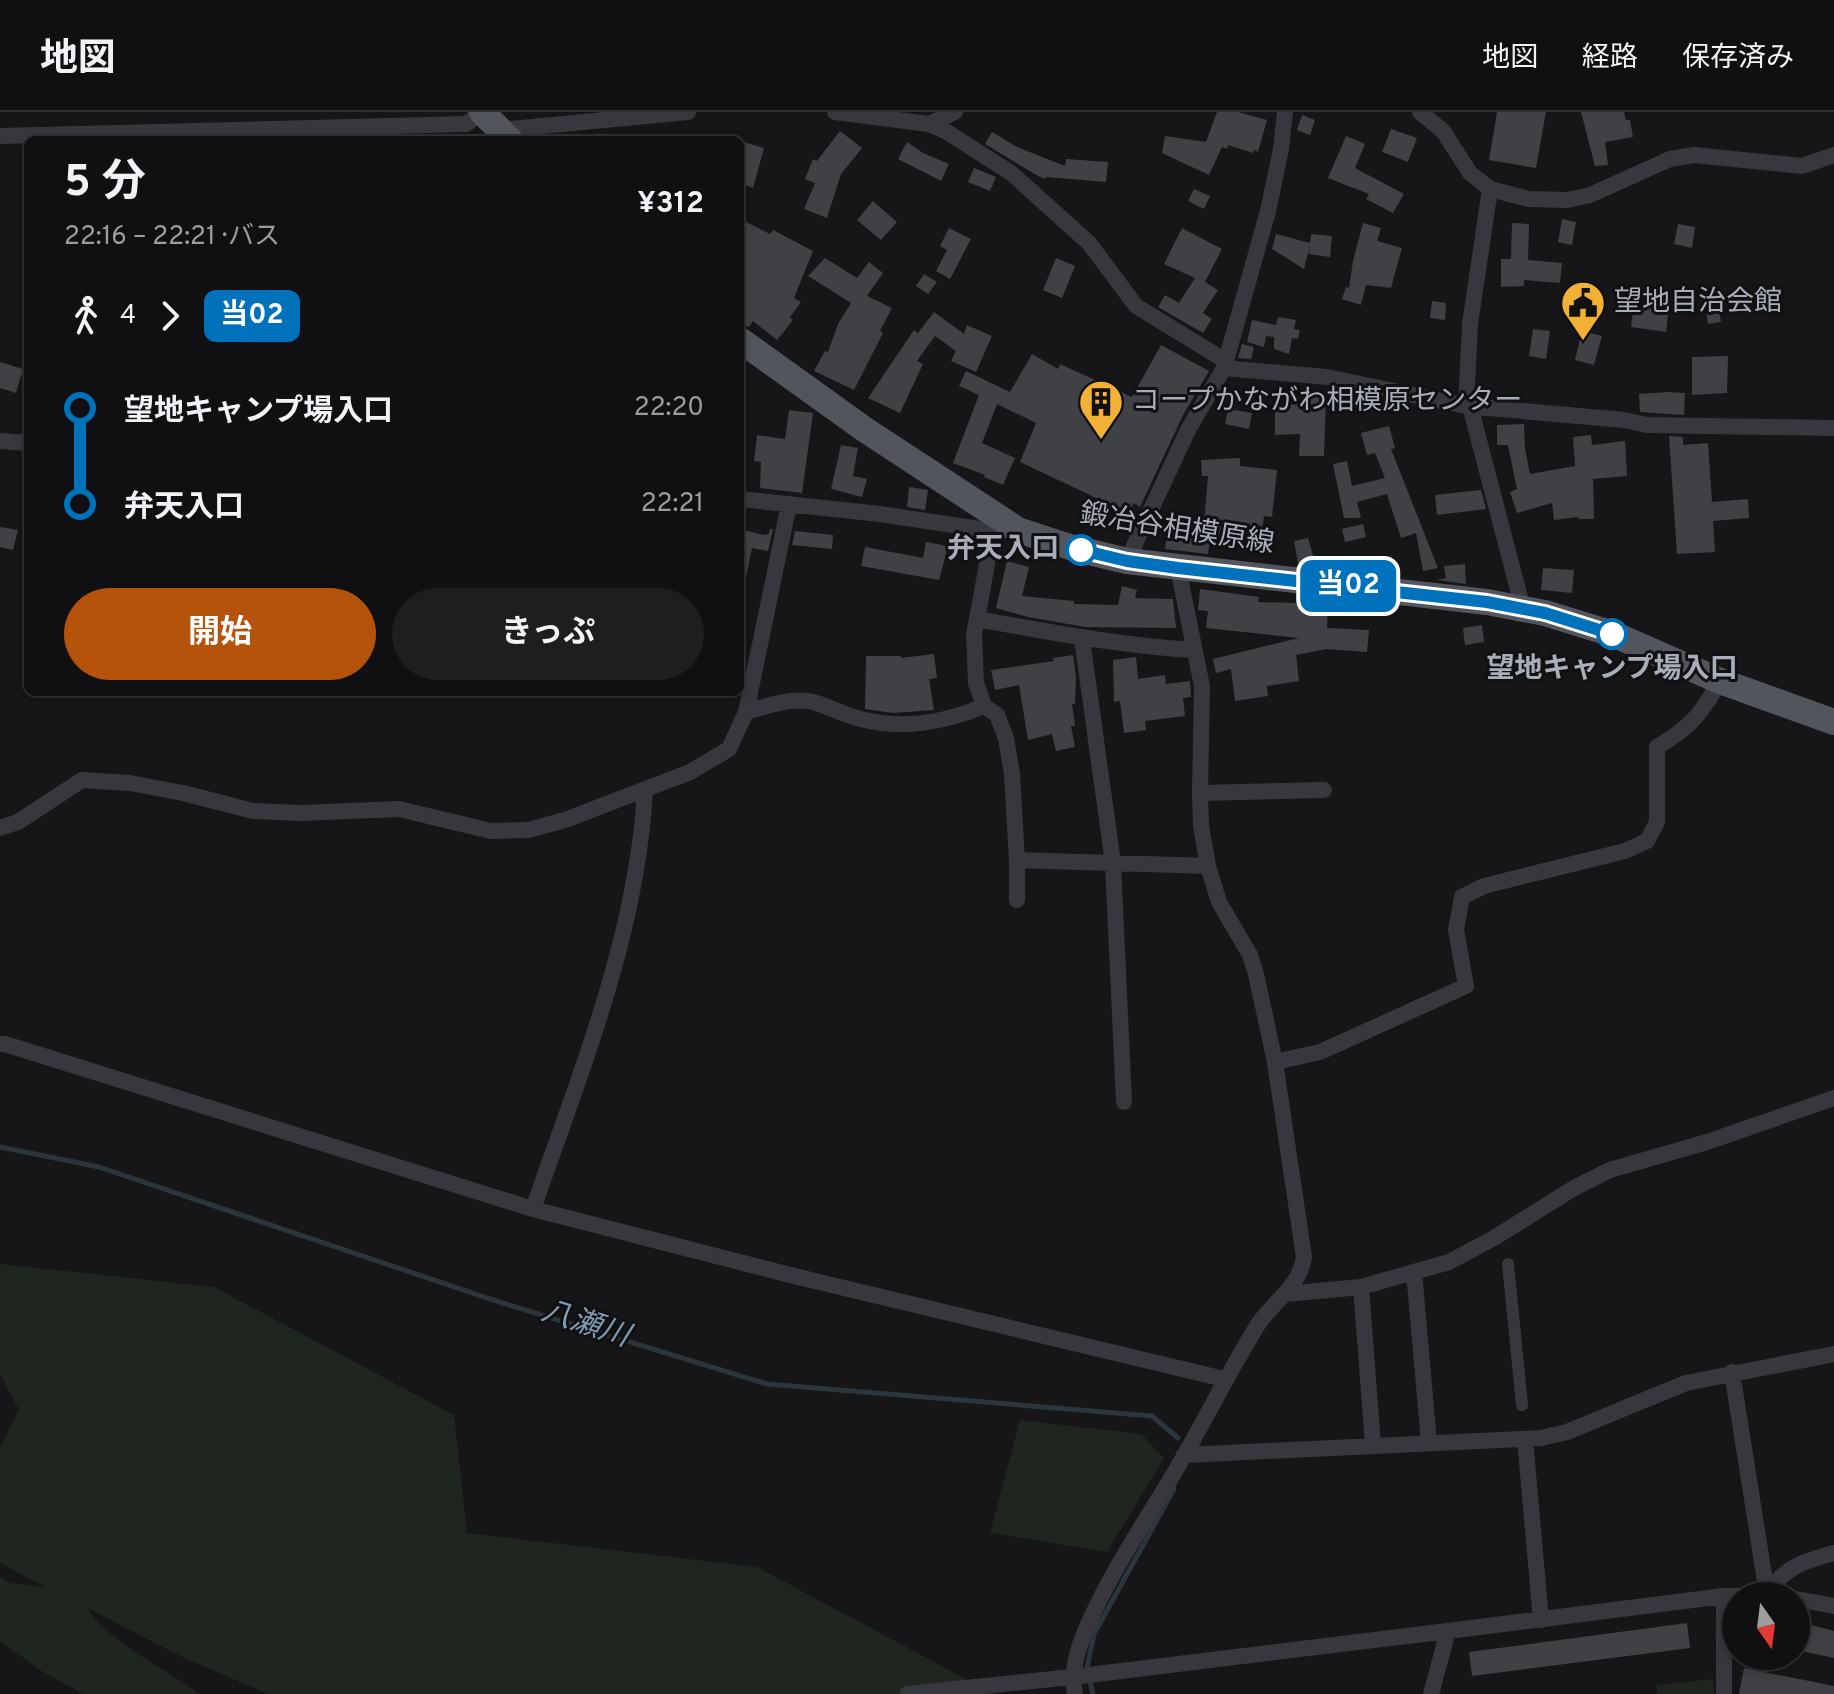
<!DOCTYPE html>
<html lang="ja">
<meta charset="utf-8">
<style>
:root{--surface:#101012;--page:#1e1e20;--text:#f1f3f6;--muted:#9c9d9f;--line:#303032;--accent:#b45309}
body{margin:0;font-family:Overpass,"Noto Sans JP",sans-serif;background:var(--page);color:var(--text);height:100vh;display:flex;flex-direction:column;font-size:30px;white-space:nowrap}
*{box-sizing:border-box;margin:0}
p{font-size:26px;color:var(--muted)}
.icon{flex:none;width:44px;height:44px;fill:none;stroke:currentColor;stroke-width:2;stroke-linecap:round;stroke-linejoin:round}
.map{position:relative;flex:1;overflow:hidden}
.panel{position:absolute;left:24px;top:24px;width:720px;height:560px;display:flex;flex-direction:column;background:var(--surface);border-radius:12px;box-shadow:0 4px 12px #0003,0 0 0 2px var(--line)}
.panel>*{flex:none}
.badge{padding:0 16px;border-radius:12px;font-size:28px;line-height:52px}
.needle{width:52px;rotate:166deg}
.controls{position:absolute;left:1722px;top:1470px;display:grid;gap:16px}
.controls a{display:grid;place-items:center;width:88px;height:88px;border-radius:50%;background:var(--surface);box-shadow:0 4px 12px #0003,0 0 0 2px var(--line);font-size:40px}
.map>.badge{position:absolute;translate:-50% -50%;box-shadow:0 0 0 4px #fff}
.legs{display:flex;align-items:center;gap:12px;height:88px;padding:0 40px;font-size:26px}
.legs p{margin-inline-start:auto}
.summary{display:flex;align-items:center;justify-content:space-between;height:136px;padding:0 40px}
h1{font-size:44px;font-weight:700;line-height:60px}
.action{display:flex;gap:16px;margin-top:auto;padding:16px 40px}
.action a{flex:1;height:92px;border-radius:48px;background:var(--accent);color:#fff;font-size:32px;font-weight:700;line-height:92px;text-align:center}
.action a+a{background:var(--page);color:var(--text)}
ul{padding:0 40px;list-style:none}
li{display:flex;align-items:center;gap:28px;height:96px;font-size:30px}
li i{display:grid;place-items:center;width:12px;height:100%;margin:0 10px;background:currentColor}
li i::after{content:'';width:20px;height:20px;margin:-10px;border:6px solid;border-radius:50%;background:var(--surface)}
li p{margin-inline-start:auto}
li:first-child i{background:linear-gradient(#0000 50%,currentColor 0)}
li:last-child i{background:linear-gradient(currentColor 50%,#0000 0)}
header{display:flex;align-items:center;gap:48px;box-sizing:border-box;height:112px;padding:0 40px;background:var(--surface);border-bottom:2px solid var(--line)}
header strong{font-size:38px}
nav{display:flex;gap:44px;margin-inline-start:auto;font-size:28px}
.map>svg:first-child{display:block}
.green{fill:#1e261f}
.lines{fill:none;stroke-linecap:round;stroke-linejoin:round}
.stream{stroke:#2c353c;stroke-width:5}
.building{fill:#404145}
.pedestrian{stroke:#37383d;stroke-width:12}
.minor{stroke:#37383d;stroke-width:16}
.primary{stroke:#53555c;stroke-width:26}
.line-1-casing{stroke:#fff;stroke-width:18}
.line-1{stroke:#0072bc;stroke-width:12}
.stop-1-dot{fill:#fff;stroke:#0072bc;stroke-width:4}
.labels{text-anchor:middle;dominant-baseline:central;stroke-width:6;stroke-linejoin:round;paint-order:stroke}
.poi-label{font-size:28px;fill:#a8adb8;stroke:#111113;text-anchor:start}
.street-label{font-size:28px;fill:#a8adb8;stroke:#111113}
.stop-label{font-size:28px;font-weight:bold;fill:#a8adb8;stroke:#111113;text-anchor:end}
.water-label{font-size:30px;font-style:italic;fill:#7f9bb3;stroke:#111113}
</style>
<header>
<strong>地図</strong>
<nav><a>地図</a><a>経路</a><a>保存済み</a></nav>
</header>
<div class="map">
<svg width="1834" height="1582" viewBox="0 0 1834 1582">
<rect width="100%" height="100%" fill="#161618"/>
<path class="green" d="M 0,1152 L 214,1175 L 454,1303 L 467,1421 L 757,1455 L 994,1582 L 268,1582 L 182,1545 L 87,1496 C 103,1526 169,1559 200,1582 L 84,1582 L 43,1560 L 0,1529 L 0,1464 L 9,1471 L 46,1475 L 0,1451 L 0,1335 L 19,1298 L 0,1262 Z
M 1020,1308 L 1141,1322 L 1164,1346 L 1107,1440 L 990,1421 Z
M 1713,1567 L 1714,1582 L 1657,1582 L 1656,1573 Z"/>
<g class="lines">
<path class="stream" d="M 0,1035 L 99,1055 L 490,1187 L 767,1272 L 1152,1304 L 1178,1326
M 1093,1582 L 1087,1556 L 1094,1522 L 1174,1377"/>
</g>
<path class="building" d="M 1217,0 L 1238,0 L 1267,8 L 1258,40 L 1254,38 L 1253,41 L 1228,33 L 1227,37 L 1222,35 L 1209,63 L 1162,41 L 1165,24 L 1206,30 Z
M 1497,0 L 1546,0 L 1536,56 L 1489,48 Z
M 1581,0 L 1624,0 L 1626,8 L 1630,8 L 1633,25 L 1605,30 L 1608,53 L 1595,54 Z
M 1302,3 L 1315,8 L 1310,23 L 1297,18 Z
M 1391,17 L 1417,26 L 1408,50 L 1382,40 Z
M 840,19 L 862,36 L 841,62 L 827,106 L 804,97 L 815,71 L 805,67 L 813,47 L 817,49 Z
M 992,20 L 1017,35 L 1065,54 L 1066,47 L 1108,50 L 1106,70 L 1046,65 L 1045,67 L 1038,64 L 985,32 Z
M 1346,24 L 1365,32 L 1355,56 L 1404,82 L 1393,101 L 1366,87 L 1369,82 L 1328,66 Z
M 740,29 L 764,36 L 753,76 L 740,71 Z
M 907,30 L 923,41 L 949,52 L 941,69 L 898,47 Z
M 974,56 L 996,65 L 990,79 L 968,70 Z
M 1194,77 L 1210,84 L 1204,97 L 1188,89 Z
M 873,89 L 897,110 L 881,128 L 857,108 Z
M 740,107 L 770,122 L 773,118 L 813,139 L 794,186 L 801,190 L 790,205 L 793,208 L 777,228 L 753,209 L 749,215 L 740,212 Z
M 1562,107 L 1576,110 L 1572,133 L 1558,130 Z
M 1363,111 L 1381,116 L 1377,129 L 1402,136 L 1391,176 L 1366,173 L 1361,193 L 1342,187 L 1346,175 L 1349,176 L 1353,149 Z
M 1512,111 L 1529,112 L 1528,148 L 1562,151 L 1560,171 L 1524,168 L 1524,174 L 1501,175 L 1501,147 L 1511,147 Z
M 1678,112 L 1695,115 L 1692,136 L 1674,132 Z
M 949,116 L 971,127 L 950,167 L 936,159 L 947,138 L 940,134 Z
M 1182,116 L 1222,137 L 1205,170 L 1218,178 L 1203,201 L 1212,207 L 1203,221 L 1158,195 L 1165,183 L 1179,191 L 1195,166 L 1164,152 Z
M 1276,122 L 1310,131 L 1311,122 L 1332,124 L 1330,145 L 1309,142 L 1310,134 L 1304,157 L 1272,137 Z
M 825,146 L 857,166 L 869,150 L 883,161 L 867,184 L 892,196 L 880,219 L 883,221 L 854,278 L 814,259 L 825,239 L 828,240 L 838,212 L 851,191 L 808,164 Z
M 1056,146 L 1075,154 L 1062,186 L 1043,178 Z
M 924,162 L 937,170 L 928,182 L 916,174 Z
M 1432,189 L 1446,191 L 1445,208 L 1430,206 Z
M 1634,191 L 1669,195 L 1666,220 L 1631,215 Z
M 1718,191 L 1721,210 L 1708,212 L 1705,193 Z
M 934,200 L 964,222 L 967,213 L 992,224 L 976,260 L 951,249 L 956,239 L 935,224 L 917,249 L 923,252 L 900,301 L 868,286 L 914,218 L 918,221 Z
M 1278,205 L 1296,208 L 1294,217 L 1300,218 L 1298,227 L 1292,226 L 1289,242 L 1274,237 L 1274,225 L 1266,224 L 1264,235 L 1247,230 L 1252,208 L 1276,213 Z
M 1533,217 L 1550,219 L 1546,247 L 1529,244 Z
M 1582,219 L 1602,224 L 1594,253 L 1575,248 Z
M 1242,232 L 1254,235 L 1251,247 L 1238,246 Z
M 1161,233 L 1209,259 L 1183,303 L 1140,395 L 1134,391 L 1128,401 L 1020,350 L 1036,311 L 997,292 L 982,331 L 1015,346 L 1003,373 L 984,365 L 985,363 L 953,351 L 979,283 L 959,274 L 966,259 L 1010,280 L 1032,242 L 1058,257 L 1060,252 L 1132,285 Z
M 1728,244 L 1727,281 L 1692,283 L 1692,245 Z
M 0,250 L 23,257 L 16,281 L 0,276 Z
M 1668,280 L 1685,281 L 1684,303 L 1640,300 L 1639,282 Z
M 1306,283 L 1326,284 L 1324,344 L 1299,344 L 1300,322 L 1275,323 L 1275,293 L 1306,292 Z
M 1228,297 L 1252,301 L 1249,317 L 1225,312 Z
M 789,298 L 813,301 L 802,381 L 760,376 L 761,350 L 754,349 L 757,323 L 785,327 Z
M 1524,312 L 1525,337 L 1530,362 L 1575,354 L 1573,325 L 1591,323 L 1592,333 L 1625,329 L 1627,364 L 1593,367 L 1594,407 L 1579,407 L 1578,405 L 1554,408 L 1552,391 L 1517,401 L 1510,380 L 1517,377 L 1508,333 L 1497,333 L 1497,313 Z
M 1389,314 L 1395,336 L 1391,337 L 1438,456 L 1423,459 L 1416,421 L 1401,426 L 1387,382 L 1357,390 L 1361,406 L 1344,406 L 1333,352 L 1347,349 L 1352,374 L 1385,366 L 1375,341 L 1367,343 L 1361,321 Z
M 1669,324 L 1683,325 L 1683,333 L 1708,331 L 1712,390 L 1748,387 L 1749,406 L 1713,409 L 1715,440 L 1677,442 Z
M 841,333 L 858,336 L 853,364 L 867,367 L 862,385 L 831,377 Z
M 1240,346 L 1240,354 L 1277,358 L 1272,405 L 1264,404 L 1260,436 L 1210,428 L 1208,442 L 1165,437 L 1168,413 L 1193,417 L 1195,409 L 1204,411 L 1208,364 L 1202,364 L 1201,348 Z
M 909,375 L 928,378 L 925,398 L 907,395 Z
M 1481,378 L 1486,397 L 1437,403 L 1435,383 Z
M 1363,412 L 1366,425 L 1345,430 L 1342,417 Z
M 0,415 L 18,418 L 13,438 L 0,435 Z
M 740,417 L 763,423 L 769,422 L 770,417 L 773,417 L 768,439 L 752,436 L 746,465 L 740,464 Z
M 795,419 L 833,423 L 832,437 L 792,433 Z
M 1308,426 L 1314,447 L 1298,451 L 1294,429 Z
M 926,430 L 948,434 L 939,468 L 861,454 L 865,435 L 923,446 Z
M 1007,449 L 1029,455 L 1022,484 L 1074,489 L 1074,492 L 1118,493 L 1122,474 L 1137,478 L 1135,486 L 1173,487 L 1176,516 L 1085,515 L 1028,505 L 996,496 Z
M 1465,452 L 1466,472 L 1437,468 L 1446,466 L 1444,454 Z
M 1543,456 L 1574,458 L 1572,481 L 1541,478 Z
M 1200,477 L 1259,485 L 1258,490 L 1328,492 L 1327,516 L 1369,518 L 1367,540 L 1327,537 L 1296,543 L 1299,569 L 1267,574 L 1268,584 L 1235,589 L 1231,557 L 1216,561 L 1213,547 L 1299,526 L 1206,516 L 1208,499 L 1198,498 Z
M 1482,513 L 1484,530 L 1465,533 L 1463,516 Z
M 934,542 L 937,566 L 929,567 L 934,598 L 893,601 L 865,597 L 866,544 L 901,544 L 901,546 Z
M 1073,543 L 1076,564 L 1075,592 L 1072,592 L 1075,614 L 1071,614 L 1075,635 L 1056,639 L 1052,622 L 1028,628 L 1019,573 L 995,578 L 991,558 L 1054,549 L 1053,546 Z
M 1136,545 L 1138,567 L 1165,563 L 1166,572 L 1190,569 L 1191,585 L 1183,586 L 1185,604 L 1145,609 L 1146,618 L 1124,621 L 1120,589 L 1114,590 L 1113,548 Z
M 1796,1509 L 1834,1519 L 1834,1546 L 1796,1538 Z
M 1687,1511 L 1690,1536 L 1472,1564 L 1469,1540 Z
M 1744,1556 L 1834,1574 L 1834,1582 L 1739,1582 Z"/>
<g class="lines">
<path class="pedestrian" d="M 1508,1152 L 1522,1293"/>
<path class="minor" d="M 835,0 L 929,12 L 955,0
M 1420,0 L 1443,19 L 1470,61 L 1490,77 L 1529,87 L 1567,88 L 1590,83 L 1670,47 L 1694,43 L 1802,54 L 1834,43
M 929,12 L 947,20 L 1011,61 L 1089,131 L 1136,194 L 1224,248
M 500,18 L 688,0
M 0,24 L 466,12 L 482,0
M 1224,256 L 1268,99 L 1281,37 L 1285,0
M 1466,294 L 1470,212 L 1490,77
M 1470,294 L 1523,497
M 0,329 L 28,331
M 740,387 L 880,402 L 993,419 L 1016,418
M 1127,449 L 1188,318 L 1224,256 L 1327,265 L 1466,294 L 1624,308 L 1647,313 L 1834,316
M 977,507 L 993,419
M 1082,527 L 1113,751 L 1124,990
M 1194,538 C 1121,534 1050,520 977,507 L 974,522 L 976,571 L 984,594 L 997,603 L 1006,626 L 1012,662 L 1017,748 L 1208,754
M 746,600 L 789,392
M 1200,681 L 1324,678
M 0,716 L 18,710 L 82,668 L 130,671 L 183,681 L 253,699 L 301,701 L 399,697 L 491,719 L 528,718 L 565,708 L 690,660 L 729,637 L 746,600 C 764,595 789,586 808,589 C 826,592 843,603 861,607 C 902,618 946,610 984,594
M 1017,788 L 1017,748
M 0,932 L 5,932 L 533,1097 L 790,1163 L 1224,1267
M 1275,950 L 1320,940 L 1466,874 L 1456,818 L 1462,785 L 1484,774 L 1625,739 L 1647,729 L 1657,710 L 1657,635 C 1691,615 1701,602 1720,569
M 533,1097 C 580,961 637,824 645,679
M 1414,1160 L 1429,1330
M 1361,1175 L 1373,1333
M 1285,1182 L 1361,1175 L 1449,1150 L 1494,1126 L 1574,1076 L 1610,1058 L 1707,1030 L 1834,986
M 1732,1260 L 1767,1482
M 1525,1327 L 1541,1508
M 1184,1343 L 1541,1326 L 1567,1320 L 1686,1271 L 1834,1242
M 1767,1482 C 1784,1455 1804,1449 1834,1441
M 1796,1487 L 1834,1494
M 907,1582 L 1072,1565 L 1448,1519
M 1075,1582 C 1070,1562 1078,1536 1086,1517 C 1109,1463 1143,1413 1173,1363 C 1202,1314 1227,1263 1257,1214 C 1272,1190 1300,1175 1304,1145 L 1275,950 L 1256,862 L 1250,843 L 1219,790 L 1208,754 L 1201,714 L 1200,681 L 1202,574 L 1178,456
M 1431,1582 L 1448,1519 L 1724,1484 L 1778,1484
M 1724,1582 L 1724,1484"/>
<path class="primary" d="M 482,0 L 510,28
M 740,228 L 864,317 L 1018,418 L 1073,436 L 1127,449 L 1487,490 L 1545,501 L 1613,522 L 1720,569 L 1834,610"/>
</g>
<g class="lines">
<g class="line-1-casing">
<path id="line-1" d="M 1081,438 L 1127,449 L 1178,456 L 1487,490 L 1545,501 L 1612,522"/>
</g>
<use href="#line-1" class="line-1"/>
</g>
<defs>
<g id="civic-pin" transform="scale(2.3)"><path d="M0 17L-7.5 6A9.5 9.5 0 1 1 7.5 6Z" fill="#f2b134" stroke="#111113"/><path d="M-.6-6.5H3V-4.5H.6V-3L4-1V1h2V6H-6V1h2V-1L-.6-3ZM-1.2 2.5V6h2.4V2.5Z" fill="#111"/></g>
<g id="building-pin" transform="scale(2.3)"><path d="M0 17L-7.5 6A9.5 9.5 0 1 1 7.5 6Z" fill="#f2b134" stroke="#111113"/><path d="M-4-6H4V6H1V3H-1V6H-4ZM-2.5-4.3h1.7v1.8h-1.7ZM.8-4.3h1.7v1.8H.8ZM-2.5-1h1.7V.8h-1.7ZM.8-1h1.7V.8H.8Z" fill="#111"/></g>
</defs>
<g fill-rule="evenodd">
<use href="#civic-pin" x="1583" y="191"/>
<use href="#building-pin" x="1101" y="290"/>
</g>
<g class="stop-1-dot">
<circle cx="1081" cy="438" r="14"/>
<circle cx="1612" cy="522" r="14"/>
</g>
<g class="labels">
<g class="poi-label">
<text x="1614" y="191">望地自治会館</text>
<text x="1132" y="290">コープかながわ相模原センター</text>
</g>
<g class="street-label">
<text transform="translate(1177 418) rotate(9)">鍛冶谷相模原線</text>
</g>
<g class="stop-label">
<text x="1059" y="438">弁天入口</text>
<text x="1612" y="558" text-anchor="middle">望地キャンプ場入口</text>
</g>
<g class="water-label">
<text transform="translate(585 1213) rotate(18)">八瀬川</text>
</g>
</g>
</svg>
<div class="controls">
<a><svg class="needle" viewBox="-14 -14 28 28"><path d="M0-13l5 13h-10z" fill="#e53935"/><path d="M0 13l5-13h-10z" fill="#9c9d9f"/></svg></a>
</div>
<b class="badge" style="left:1348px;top:474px;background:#0072bc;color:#fff">当02</b>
<section class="panel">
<div class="summary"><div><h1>5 分</h1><p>22:16 – 22:21 · バス</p></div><b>¥312</b></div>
<div class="legs"><svg class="icon" aria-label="walk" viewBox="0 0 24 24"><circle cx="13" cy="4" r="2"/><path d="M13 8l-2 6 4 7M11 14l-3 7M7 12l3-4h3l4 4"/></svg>4<svg class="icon" aria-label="forward" viewBox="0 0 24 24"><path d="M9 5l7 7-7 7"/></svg><b class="badge" style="background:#0072bc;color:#fff">当02</b></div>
<ul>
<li><i style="color:#0072bc"></i><b>望地キャンプ場入口</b><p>22:20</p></li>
<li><i style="color:#0072bc"></i><b>弁天入口</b><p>22:21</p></li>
</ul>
<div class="action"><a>開始</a><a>きっぷ</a></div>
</section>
</div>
